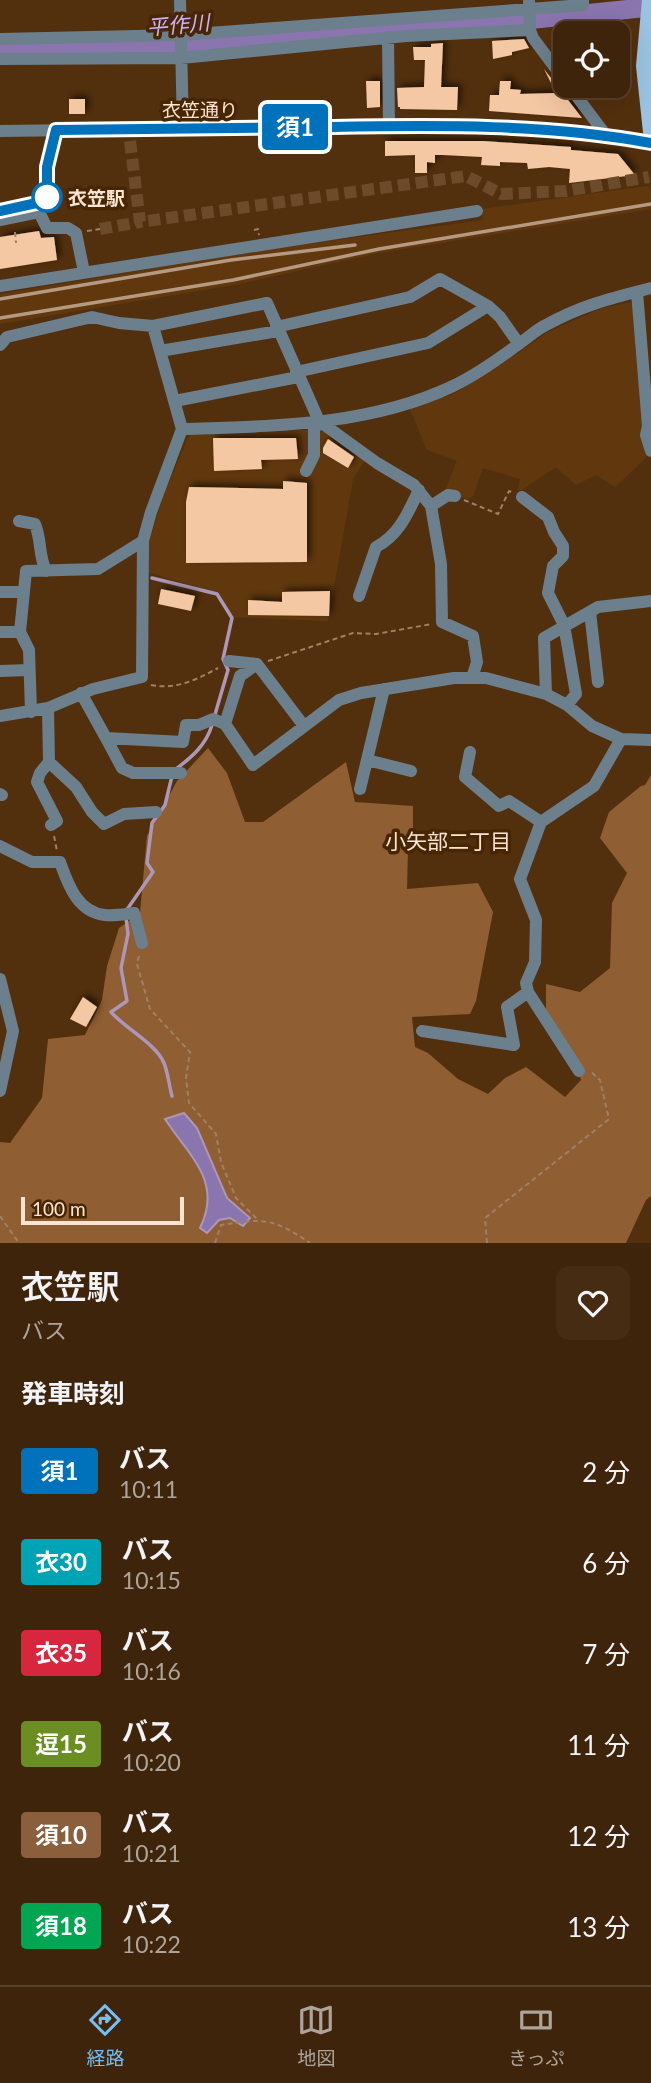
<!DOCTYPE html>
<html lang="ja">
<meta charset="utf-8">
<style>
:root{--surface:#3e240a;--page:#452c13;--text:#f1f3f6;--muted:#ada49c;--line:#57412b;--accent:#74c0f6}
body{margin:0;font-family:Lato,"Noto Sans JP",sans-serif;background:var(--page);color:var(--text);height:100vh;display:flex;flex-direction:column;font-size:26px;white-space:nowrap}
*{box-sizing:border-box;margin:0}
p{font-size:23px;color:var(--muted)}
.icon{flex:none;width:38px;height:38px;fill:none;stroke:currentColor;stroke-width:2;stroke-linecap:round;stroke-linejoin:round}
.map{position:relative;height:1243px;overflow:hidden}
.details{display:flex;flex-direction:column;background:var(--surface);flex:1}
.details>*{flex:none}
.badge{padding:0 14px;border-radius:5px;font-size:24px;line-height:46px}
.fabs{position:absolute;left:553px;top:21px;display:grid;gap:14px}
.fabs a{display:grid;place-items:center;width:77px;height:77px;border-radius:14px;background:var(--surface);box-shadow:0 7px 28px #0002,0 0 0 2px var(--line);font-size:35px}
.scale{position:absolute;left:21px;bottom:18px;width:163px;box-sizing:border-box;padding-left:7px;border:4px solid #fbe5d2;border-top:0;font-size:19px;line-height:24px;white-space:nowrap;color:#fbe5d2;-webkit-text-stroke:5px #482602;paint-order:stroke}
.map>.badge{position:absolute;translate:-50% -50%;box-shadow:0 0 0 4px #fff}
h2{padding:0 21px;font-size:26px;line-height:63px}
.round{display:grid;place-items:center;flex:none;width:74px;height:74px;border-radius:14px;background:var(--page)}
.overview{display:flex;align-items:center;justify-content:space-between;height:119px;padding:0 21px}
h1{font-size:33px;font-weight:600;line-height:52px}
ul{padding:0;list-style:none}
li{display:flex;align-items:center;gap:21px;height:91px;padding:0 21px}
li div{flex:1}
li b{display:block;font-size:26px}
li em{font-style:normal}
li .badge{min-width:77px;font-weight:700;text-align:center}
.tab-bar{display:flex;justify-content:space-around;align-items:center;height:98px;border-top:2px solid var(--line);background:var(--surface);font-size:19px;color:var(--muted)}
.tab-bar a{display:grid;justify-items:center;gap:4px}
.tab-bar .active{color:var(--accent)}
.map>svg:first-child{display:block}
.built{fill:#61380e}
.forest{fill:#8f5e32}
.water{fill:#8a75ae;stroke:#ac97b9;stroke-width:2}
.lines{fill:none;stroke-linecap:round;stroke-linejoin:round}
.stream{stroke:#ac97b9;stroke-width:3.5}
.river{stroke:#8a75ae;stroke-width:19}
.building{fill:#f5c8a4;filter:url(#shadow)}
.minor-tunnel{stroke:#6c4b2b;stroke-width:12;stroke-dasharray:12 6;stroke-linecap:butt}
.path{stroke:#9e8166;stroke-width:2;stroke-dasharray:5 3.5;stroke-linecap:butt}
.minor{stroke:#6c7f8d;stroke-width:12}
.major{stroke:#9bc2e0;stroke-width:16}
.rail{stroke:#b59980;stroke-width:3.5}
.line-casing{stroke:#fff;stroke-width:16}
.line{stroke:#0072bc;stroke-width:10}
.stop-dot{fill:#fff;stroke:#0072bc;stroke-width:3.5}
.labels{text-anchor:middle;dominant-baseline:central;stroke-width:7;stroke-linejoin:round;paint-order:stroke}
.street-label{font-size:19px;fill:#fbe5d2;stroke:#482602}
.stop-label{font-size:19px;font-weight:bold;fill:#fbe5d2;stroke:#482602;text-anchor:start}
.water-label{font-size:21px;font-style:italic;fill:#ccb5f7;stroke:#482602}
.neighbourhood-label{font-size:21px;fill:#fbe5d2;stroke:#482602}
</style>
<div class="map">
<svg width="651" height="1243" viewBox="0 0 651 1243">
<defs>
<filter id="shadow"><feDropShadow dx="3.5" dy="-3.5" stdDeviation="3.5" flood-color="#0009"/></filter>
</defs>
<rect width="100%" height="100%" fill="#53300d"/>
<path class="built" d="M 647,186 L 651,190 L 651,209 L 379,253 L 234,285 L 0,324 L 0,294 L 264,250 L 483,220 L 482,209 Z
M 632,302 L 637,336 L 635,352 L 638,354 L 648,456 L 615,487 L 596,475 L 576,485 L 556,467 L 520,491 L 518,489 L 520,479 L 483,468 L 473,496 L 468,499 L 451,493 L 444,493 L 457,461 L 427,450 L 409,407 L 454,394 L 517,354 L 546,333 L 602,308 Z
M 306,430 L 330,432 L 366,458 L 353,479 L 328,621 L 233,617 L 218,594 L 148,572 L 148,546 L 163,497 L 190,433 Z"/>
<path class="forest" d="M 208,748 L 227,773 L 245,822 L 263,822 L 346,762 L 355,802 L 413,806 L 413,827 L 408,848 L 407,889 L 478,883 L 493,912 L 476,1001 L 470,1014 L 412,1017 L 415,1047 L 428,1053 L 458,1079 L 488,1094 L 505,1078 L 526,1067 L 565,1097 L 581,1080 L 568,1043 L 546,1020 L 546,984 L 580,992 L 610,968 L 612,903 L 627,873 L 600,838 L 609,812 L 641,786 L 645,785 L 651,775 L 651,1196 L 646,1200 L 626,1243 L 0,1243 L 0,1142 L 10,1143 L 42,1098 L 48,1039 L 85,1035 L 102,1000 L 107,966 L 119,928 L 140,913 L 147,836 L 177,781 Z"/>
<path class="water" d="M 184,1113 L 197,1128 L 227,1198 L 250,1218 L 243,1226 L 230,1218 L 219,1220 L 207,1233 L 200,1228 C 223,1181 189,1156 165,1119 Z"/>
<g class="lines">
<path class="stream" d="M 152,578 L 217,594 L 232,618 L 223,659 L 228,670 L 214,718
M 176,769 C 192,757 206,745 212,725
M 126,911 L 153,872 L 147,863 L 152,823 L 165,805 L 172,776
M 126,918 L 128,934 L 121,968 L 127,1001 L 111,1012 C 126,1029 156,1044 164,1063 C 168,1073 169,1085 172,1096"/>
<path class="river" d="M 0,49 L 165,50 L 316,32 L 468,26 L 651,7"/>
</g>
<path class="building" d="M 524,39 L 529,48 L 512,52 L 512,55 L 493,59 L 492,41 Z
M 443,43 L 441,87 L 458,87 L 457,110 L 400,109 L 400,107 L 398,107 L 397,88 L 424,87 L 425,60 L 414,60 L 413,47 L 431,47 L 431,44 Z
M 544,69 L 582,118 L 489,111 L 490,95 L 499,95 L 500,81 L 511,81 L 510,89 L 521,90 L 520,94 L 556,93 Z
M 366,81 L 380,81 L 380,107 L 367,108 Z
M 69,99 L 85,99 L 85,114 L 69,114 Z
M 385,141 L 483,141 L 571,147 L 571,150 L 618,154 L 635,175 L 569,183 L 570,169 L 549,167 L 528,169 L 527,163 L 500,162 L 500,166 L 481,165 L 482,157 L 443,155 L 435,155 L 435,163 L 427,162 L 427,173 L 415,173 L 415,155 L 385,156 Z
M 39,231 L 41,238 L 54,237 L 57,260 L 0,269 L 0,237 Z
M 213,438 L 296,438 L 298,459 L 261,460 L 262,469 L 214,471 Z
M 328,439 L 354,457 L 348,468 L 323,453 L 323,448 Z
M 283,481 L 307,483 L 307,562 L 186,563 L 186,502 L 189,487 L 283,489 Z
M 161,589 L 195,596 L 191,611 L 158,604 Z
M 330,591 L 329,616 L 248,615 L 248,600 L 282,602 L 282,592 Z
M 83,997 L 97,1007 L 86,1027 L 70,1019 Z"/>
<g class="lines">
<path class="minor-tunnel" d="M 130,141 L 140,222 L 466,176 L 501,194 L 566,191 L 649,177
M 100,229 L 140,222"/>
<path class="path" d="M 254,230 L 258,229 L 259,235
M 87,231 L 100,229
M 15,232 L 16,243
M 464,500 L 498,514 L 509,491 L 511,492
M 268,661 L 353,633 L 376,634 L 432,624
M 151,685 C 176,690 196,680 218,668
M 54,836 L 57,851
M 139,956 L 137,964 L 150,1009 L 190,1052 L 186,1078 L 189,1103 L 216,1134 L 221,1162 L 236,1198 L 257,1219
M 0,1216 L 19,1243
M 215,1243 L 221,1225 C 264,1218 273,1218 310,1243
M 487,1243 L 485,1218 L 609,1119 L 600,1080 L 590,1071"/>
<path class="minor" d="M 180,0 L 183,128
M 529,0 L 530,30 L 533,38 L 565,81
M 388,37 L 389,126
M 0,39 L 181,35 L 583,5 L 583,0
M 0,59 L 181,58 L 406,36 L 530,30
M 569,86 L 605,134
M 0,131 C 108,129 216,128 323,127 C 432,126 544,123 651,143
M 0,211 L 42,202 L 47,197 L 47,167 L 56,130
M 39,212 L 47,228 L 68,228 L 76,233 L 84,272
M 0,220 L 39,212 L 41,206
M 0,286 L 477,211
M 637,292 L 648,426 L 646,435 L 651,451
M 276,327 L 410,297 L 440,279 L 488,306 L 500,317 L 519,344
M 0,345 L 7,337 L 92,317 L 119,323 L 153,326
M 160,351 L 278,331
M 296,372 L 428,343 L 488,306
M 175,401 L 298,377
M 182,429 C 273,426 369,426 453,386 C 476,375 500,358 520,343 C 529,337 537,329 546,325 C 582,305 612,298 651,288
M 306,471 L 314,455 L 314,430 L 319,421
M 522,497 L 548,517 L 554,532 L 563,546 L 563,556 L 553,566 L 548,593 L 564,625 L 576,694 L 567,705
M 431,506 L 441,564 L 442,622 L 473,636 L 477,662 L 472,678
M 19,521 L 35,524 C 42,542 38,553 46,571
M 0,592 L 22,592
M 359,596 L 376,547 C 399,535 408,513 419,490
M 590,612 L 598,682
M 0,632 L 20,632 L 26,571 L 98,569 L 143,541
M 20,632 L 29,650 L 31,712
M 229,661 L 257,664 L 304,726
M 0,671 L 29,670
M 81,693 L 106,738 L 183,742 L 186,725 L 199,725 L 213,719 L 225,724 L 253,765 L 339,700 L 361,693 L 454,678 L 486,678 L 546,694 L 567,705 L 592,726 L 621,739 L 651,740
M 546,694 L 544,638 L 598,607 L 651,601
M 48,708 L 49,762 L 76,787 L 92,812 L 104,824 L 124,814 L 156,812
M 0,716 L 48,708 L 93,689 L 142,677 L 143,541 L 151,512 L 182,429 L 153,326 L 267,303 L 319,421 L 377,463 L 414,485 L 431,506 L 448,495 L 455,496
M 225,724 L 240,676 L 257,664
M 106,738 L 122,768 L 133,773 L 181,773
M 470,752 L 465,777 L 499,806 L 509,801 L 541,822
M 367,760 L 411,771
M 49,762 L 40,773 L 37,782 L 57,821 L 51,825
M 360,789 L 384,689
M 0,794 L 2,795
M 0,846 L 32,862 L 60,862 C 68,884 77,912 105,915 C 114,916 125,914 134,913 L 142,943
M 0,979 L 13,1031 L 0,1091
M 422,1031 L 514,1045 L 507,1007 L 528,992
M 579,1071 L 528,992 L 526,983 L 535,962 L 536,920 L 520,879 L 541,822 L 594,786 L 621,739"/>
<path class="major" d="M 650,0 L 644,66 L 651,132"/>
<path class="rail" d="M 0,299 L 231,260 L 355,245
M 0,318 L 233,280 L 379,249 L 651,204"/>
</g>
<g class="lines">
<g class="line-casing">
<path id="line" d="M 0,211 L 41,202 L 47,197 L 47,167 L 56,130 C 148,129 240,128 333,127 C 438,125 547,124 651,143"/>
</g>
<use href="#line" class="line"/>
</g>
<circle class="stop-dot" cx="47" cy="197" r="14"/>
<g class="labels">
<g class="street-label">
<text x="200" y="109">衣笠通り</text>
</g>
<g class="stop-label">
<text x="68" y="197">衣笠駅</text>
</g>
<g class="water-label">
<text transform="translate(178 24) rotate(-5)">平作川</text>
</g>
<g class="neighbourhood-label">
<text x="448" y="840">小矢部二丁目</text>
</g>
</g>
</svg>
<div class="fabs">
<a><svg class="icon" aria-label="locate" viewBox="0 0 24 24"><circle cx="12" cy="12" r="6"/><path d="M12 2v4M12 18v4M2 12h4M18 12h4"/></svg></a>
</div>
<div class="scale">100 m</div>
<b class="badge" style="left:295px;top:127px;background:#0072bc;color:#fff">須1</b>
</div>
<section class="details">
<div class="overview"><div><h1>衣笠駅</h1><p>バス</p></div><a class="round"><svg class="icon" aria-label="heart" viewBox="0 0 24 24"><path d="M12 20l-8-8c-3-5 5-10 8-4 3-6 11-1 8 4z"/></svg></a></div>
<h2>発車時刻</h2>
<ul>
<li><span class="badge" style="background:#0072bc;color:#fff">須1</span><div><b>バス</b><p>10:11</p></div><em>2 分</em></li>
<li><span class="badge" style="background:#00a3b4;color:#fff">衣30</span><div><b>バス</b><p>10:15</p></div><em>6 分</em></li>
<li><span class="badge" style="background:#d7263d;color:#fff">衣35</span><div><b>バス</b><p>10:16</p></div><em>7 分</em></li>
<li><span class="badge" style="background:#6b8e23;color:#fff">逗15</span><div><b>バス</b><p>10:20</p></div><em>11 分</em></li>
<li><span class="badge" style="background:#8b5e3c;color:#fff">須10</span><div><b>バス</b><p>10:21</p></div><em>12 分</em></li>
<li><span class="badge" style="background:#00a651;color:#fff">須18</span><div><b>バス</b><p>10:22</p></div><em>13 分</em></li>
</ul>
</section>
<nav class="tab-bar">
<a class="active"><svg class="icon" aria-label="directions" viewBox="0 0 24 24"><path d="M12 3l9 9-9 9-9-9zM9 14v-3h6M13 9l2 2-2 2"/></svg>経路</a>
<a><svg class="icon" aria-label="map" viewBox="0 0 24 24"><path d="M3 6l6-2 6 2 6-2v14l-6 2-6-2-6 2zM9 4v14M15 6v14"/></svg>地図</a>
<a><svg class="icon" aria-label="tickets" viewBox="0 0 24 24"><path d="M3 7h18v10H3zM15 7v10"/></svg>きっぷ</a>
</nav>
